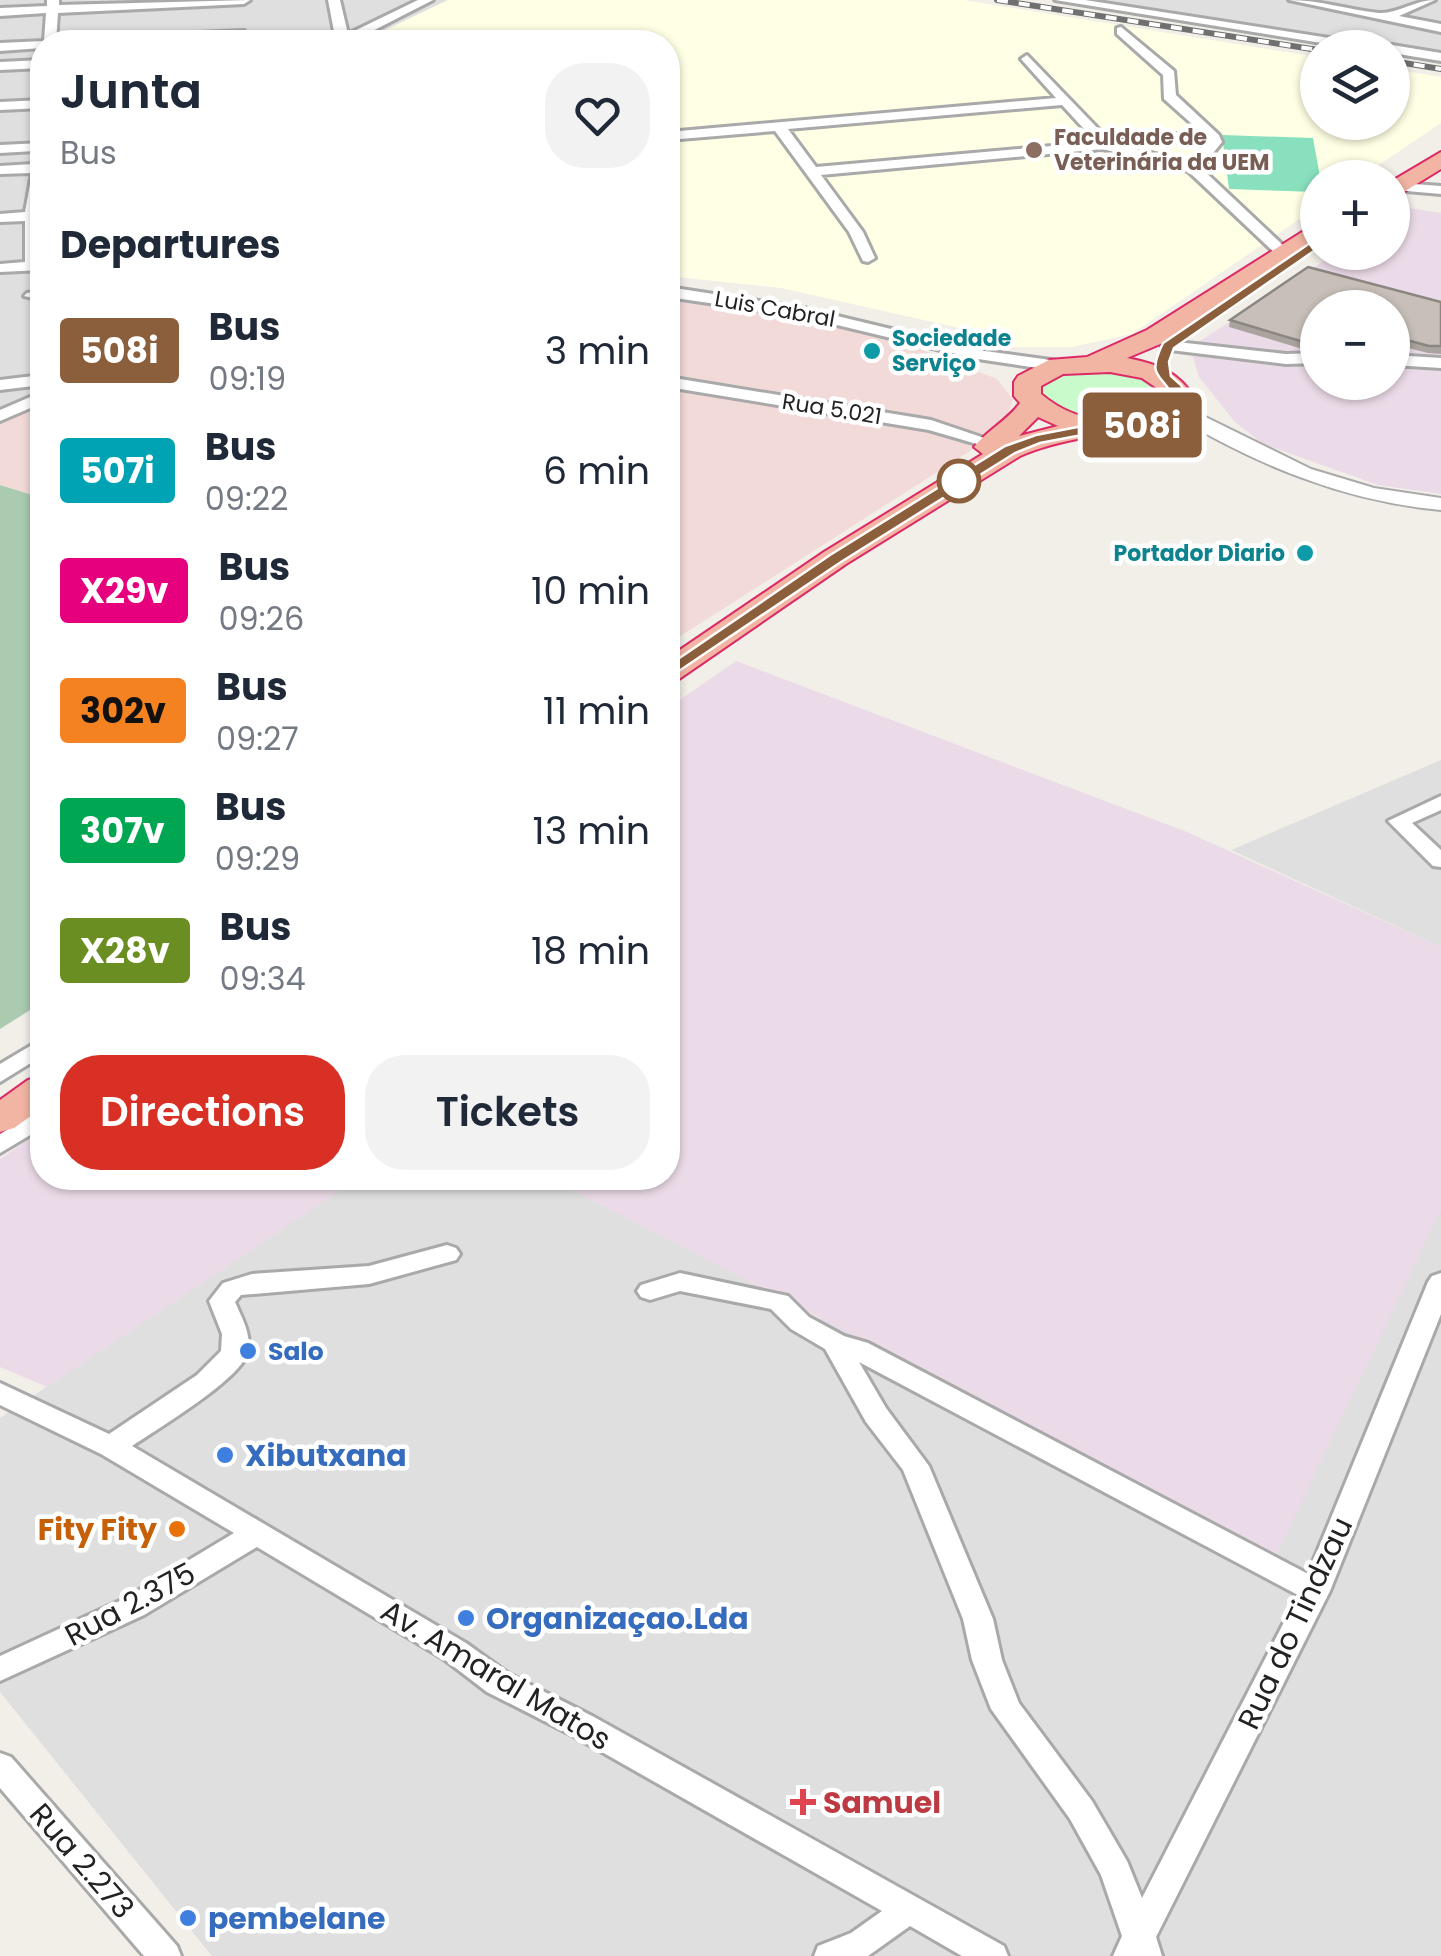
<!DOCTYPE html>
<meta charset="utf-8">
<style>
:root{--surface:#fff;--page:#f2f2f3;--text:#1f2937;--muted:#747a83;--accent:#d93025}
body{margin:0;font-family:Poppins,sans-serif;background:var(--page);color:var(--text);height:100vh;display:flex;flex-direction:column;font-size:38px;white-space:nowrap}
*{box-sizing:border-box;margin:0}
p{font-size:32px;color:var(--muted)}
.icon{flex:none;width:55px;height:55px;fill:none;stroke:currentColor;stroke-width:2;stroke-linecap:round;stroke-linejoin:round}
.map{position:relative;flex:1;overflow:hidden}
.drawer{position:absolute;left:30px;top:30px;width:650px;height:1160px;display:flex;flex-direction:column;background:var(--surface);border-radius:40px;box-shadow:0 2px 8px #0004}
.drawer>*{flex:none}
.badge{padding:0 20px;border-radius:8px;font-size:35px;line-height:65px}
.buttons{position:absolute;left:1300px;top:30px;display:grid;gap:20px}
.buttons a{display:grid;place-items:center;width:110px;height:110px;border-radius:50%;background:var(--surface);box-shadow:0 2px 8px #0004;font-size:50px}
.map>.badge{position:absolute;translate:-50% -50%;box-shadow:0 0 0 5px #fff}
h2{padding:0 30px;font-size:38px;line-height:90px}
.round{display:grid;place-items:center;flex:none;width:105px;height:105px;border-radius:40px;background:var(--page)}
.overview{display:flex;align-items:center;justify-content:space-between;height:170px;padding:0 30px}
h1{font-size:48px;font-weight:600;line-height:75px}
.cta{display:flex;gap:20px;margin-top:auto;padding:20px 30px}
.cta a{flex:1;height:115px;border-radius:40px;background:var(--accent);color:#fff;font-size:40px;font-weight:600;line-height:115px;text-align:center}
.cta a+a{background:var(--page);color:var(--text)}
ul{padding:0;list-style:none}
li{display:flex;align-items:center;gap:30px;height:120px;padding:0 30px}
li div{flex:1}
li b{display:block;font-size:38px}
li em{font-style:normal}
li .badge{min-width:110px;font-weight:700;text-align:center}
.map>svg:first-child{display:block}
.residential{fill:#e0dfdf}
.commercial{fill:#f2dad9}
.industrial{fill:#ebdbe8;fill-rule:evenodd}
.education{fill:#ffffe5}
.cemetery{fill:#aacbaf}
.park{fill:#c8facc}
.pitch{fill:#88e0be}
.lines{fill:none;stroke-linecap:round;stroke-linejoin:round}
.minor-casing{stroke:#a9a9a9;stroke-width:6}
.tertiary-casing{stroke:#a9a9a9;stroke-width:4}
.trunk-casing{stroke:#dc2a67;stroke-width:4}
.minor{fill:#fff;fill-rule:evenodd}
.tertiary{fill:#fff;fill-rule:evenodd}
.trunk{fill:#f2b4a3;fill-rule:evenodd}
.rail-casing{stroke:#707070;stroke-width:6}
.rail{stroke:#fff;stroke-width:4;stroke-dasharray:11;stroke-linecap:butt}
.wall{fill:#aba49e}
.shaded-wall{fill:#8b8681}
.building{fill:#c7bfb8;stroke:#8b8681;stroke-width:2.5}
.line{fill:#8b5e3c;stroke:#fff;stroke-width:2.5}
.education-dot{fill:#8d6e63;stroke:#fff;stroke-width:4}
.culture-dot{fill:#0f9aa8;stroke:#fff;stroke-width:4}
.stop-dot{fill:#fff;stroke:#8b5e3c;stroke-width:5}
.shop-dot{fill:#3f7fe0;stroke:#fff;stroke-width:4}
.food-dot{fill:#e8710a;stroke:#fff;stroke-width:4}
.health-dot{fill:#e0444e;stroke:#fff;stroke-width:4}
.labels{text-anchor:middle;dominant-baseline:central;stroke-width:9;stroke-linejoin:round;paint-order:stroke}
.far-education-label{font-size:22px;font-weight:bold;fill:#785e54;stroke:#fff;text-anchor:start}
.far-street-label{font-size:22px;fill:#222;stroke:#fff}
.far-culture-label{font-size:22px;font-weight:bold;fill:#0d838f;stroke:#fff;text-anchor:start}
.shop-label{font-size:25px;font-weight:bold;fill:#366cbe;stroke:#fff;text-anchor:start}
.near-shop-label{font-size:30px;font-weight:bold;fill:#366cbe;stroke:#fff;text-anchor:start}
.near-food-label{font-size:30px;font-weight:bold;fill:#c56008;stroke:#fff;text-anchor:end}
.near-street-label{font-size:30px;fill:#222;stroke:#fff}
.near-health-label{font-size:30px;font-weight:bold;fill:#be3a42;stroke:#fff;text-anchor:start}
</style>
<div class="map">
<svg width="1441" height="1956" viewBox="0 0 1441 1956">
<rect width="100%" height="100%" fill="#f2efe9"/>
<path class="residential" d="M 0,0 L 448,0 L 360,42 L 42,42 L 42,401 L 0,420 Z
M 1050,0 L 1441,0 L 1441,57 L 1392,48 Z
M 1441,760 L 1441,947 L 1231,850 Z
M 357,1178 L 549,1178 L 770,1289 L 815,1319 L 1404,1281 L 1441,1210 L 1441,1956 L 212,1956 L 0,1692 L 0,1418 Z"/>
<path class="commercial" d="M 668,297 L 808,319 L 900,341 L 997,379 L 1013,400 L 1006,419 L 978,446 L 668,644 Z
M 42,402 L 42,498 L 0,485 L 0,420 Z"/>
<path class="industrial" d="M 1402,207 L 1441,213 L 1441,494 L 1378,485 L 1263,444 L 1235,422 L 1199,377 L 1192,354 L 1200,341 L 1336,253 L 1392,252 L 1393,214 ZM 1318,308 L 1392,308 L 1392,382 L 1318,382 Z
M 736,661 L 1187,832 L 1441,947 L 1441,1210 L 1276,1555 L 549,1178 L 668,1178 L 668,708 Z
M 42,1130 L 42,1178 L 359,1178 L 47,1387 L 0,1367 L 0,1159 Z"/>
<path class="education" d="M 448,0 L 964,0 L 1317,57 L 1318,122 L 1392,122 L 1393,69 L 1441,77 L 1441,123 L 1361,177 L 1318,178 L 1317,207 L 1132,334 L 1072,347 L 1013,347 L 986,334 L 781,288 L 668,276 L 668,42 L 360,42 Z"/>
<path class="cemetery" d="M 0,485 L 42,498 L 42,1008 L 35,1007 L 0,1029 Z"/>
<path class="park" d="M 1126,367 L 1164,393 C 1165,432 1087,421 1061,419 L 1027,382 L 1034,375 Z"/>
<path class="pitch" d="M 1222,135 L 1313,138 L 1320,177 L 1317,192 L 1229,189 Z"/>
<g class="lines">
<g class="minor-casing">
<path id="minor" d="M 47,0 L 59,0 L 59,5 L 250,0 L 244,4 L 58,13 L 56,42 L 42,42 L 42,48 L 0,51 L 0,43 L 44,41 L 46,13 L 0,16 L 0,8 L 47,6 Z
M 328,0 L 340,0 L 348,34 L 418,0 L 433,0 L 351,42 L 336,42 Z
M 1055,0 L 1085,0 L 1387,47 L 1392,45 L 1441,53 L 1441,61 L 1392,53 L 1392,48 L 1353,48 Z
M 1289,0 C 1320,0 1349,10 1379,13 C 1397,14 1415,0 1435,0 L 1399,16 L 1441,24 L 1441,32 Z
M 1121,27 L 1174,71 L 1176,95 L 1219,135 L 1222,142 L 1201,168 L 1287,249 L 1287,255 L 1277,255 L 1188,171 L 1103,149 L 821,175 L 863,232 L 875,258 L 868,262 L 863,261 L 849,232 L 775,131 L 668,140 L 668,132 L 1056,98 L 1021,59 L 1027,55 L 1109,140 L 1201,132 L 1164,99 L 1163,75 L 1117,34 L 1117,28 ZM 1062,105 L 1096,142 L 816,167 L 788,129 ZM 1207,139 L 1190,163 L 1127,147 Z
M 244,31 L 244,37 L 240,38 L 71,42 L 77,38 Z
M 42,60 L 42,68 L 0,70 L 0,62 Z
M 42,100 L 42,108 L 0,110 L 0,102 Z
M 42,143 L 42,219 L 39,219 L 42,270 L 0,272 L 0,264 L 25,262 L 25,221 L 0,222 L 0,214 L 25,212 L 32,173 L 0,174 L 0,166 L 33,164 L 35,151 L 0,153 L 0,145 Z
M 1400,183 L 1441,186 L 1441,194 L 1395,190 L 1393,187 Z
M 668,287 L 804,308 L 978,350 L 1058,361 L 1066,366 L 1058,371 L 978,359 L 804,317 L 668,297 Z
M 42,291 L 42,300 L 24,296 L 27,293 Z
M 1168,341 L 1286,354 L 1318,353 L 1318,363 L 1286,364 L 1162,349 L 1162,343 Z
M 1392,355 L 1441,358 L 1441,368 L 1392,365 Z
M 42,375 L 42,385 L 0,390 L 0,380 Z
M 668,377 L 931,420 L 1002,444 L 994,449 L 929,430 L 668,387 Z
M 42,392 L 42,403 L 0,421 L 0,410 Z
M 1441,796 L 1441,810 L 1412,823 L 1441,850 L 1441,867 L 1433,866 L 1388,821 Z
M 42,1039 L 42,1056 L 0,1082 L 0,1064 Z
M 42,1109 L 42,1128 L 0,1153 L 0,1134 Z
M 447,1245 L 456,1248 L 460,1254 L 456,1260 L 369,1284 L 241,1295 L 235,1302 C 242,1318 253,1337 247,1354 C 239,1380 156,1430 132,1446 L 466,1643 L 509,1674 L 594,1717 L 1004,1946 L 1008,1956 L 962,1956 L 910,1926 L 868,1956 L 814,1956 L 818,1946 L 851,1933 L 882,1911 L 572,1735 L 487,1692 L 444,1659 L 257,1547 L 144,1615 L 0,1681 L 0,1656 L 124,1599 L 234,1533 L 101,1454 L 0,1405 L 0,1383 L 109,1434 L 197,1375 L 221,1351 L 222,1334 L 209,1301 L 223,1283 L 252,1274 L 369,1266 Z
M 680,1273 L 788,1296 L 809,1317 L 844,1336 L 868,1343 L 1308,1574 L 1428,1282 L 1432,1276 L 1441,1273 L 1441,1314 L 1330,1591 L 1156,1937 L 1162,1956 L 1113,1956 L 1122,1936 L 1101,1875 L 1070,1819 L 991,1709 L 972,1660 L 963,1619 L 903,1470 L 866,1422 L 825,1349 L 791,1329 L 771,1309 L 680,1291 L 650,1300 L 641,1297 L 637,1291 L 641,1285 ZM 859,1362 L 1298,1595 L 1142,1898 L 1127,1861 L 1092,1801 L 1019,1703 L 1002,1660 L 993,1619 L 929,1466 L 886,1408 Z
M 0,1753 L 11,1757 L 177,1946 L 181,1956 L 144,1956 L 0,1788 Z"/>
</g>
<g class="tertiary-casing">
<path id="tertiary" d="M 1177,403 L 1311,469 L 1374,488 L 1441,498 L 1441,510 C 1342,501 1255,464 1170,413 L 1167,409 Z"/>
</g>
<g class="trunk-casing">
<path id="trunk" d="M 1441,152 L 1441,169 L 1392,199 L 1392,181 Z
M 1318,222 L 1318,240 L 1165,342 L 1127,358 C 1158,364 1179,372 1195,399 C 1178,442 1125,431 1089,437 C 1065,441 1042,446 1020,456 L 846,564 L 679,679 L 668,681 L 668,658 L 824,552 L 983,454 L 974,447 C 987,430 1007,421 1020,403 L 1014,396 L 1014,382 L 1018,376 L 1049,360 L 1087,357 L 1147,330 ZM 1110,372 L 1142,378 L 1164,393 L 1165,405 C 1126,430 1076,424 1041,394 L 1041,386 L 1063,374 ZM 1038,417 L 1058,426 L 1019,436 Z
M 42,1076 L 42,1108 L 14,1128 L 0,1132 L 0,1100 L 28,1080 Z"/>
</g>
<use href="#minor" class="minor"/>
<use href="#tertiary" class="tertiary"/>
<use href="#trunk" class="trunk"/>
<g class="rail-casing">
<path id="rail" d="M 997,0 L 1318,50
M 1392,61 L 1441,69"/>
</g>
<use href="#rail" class="rail"/>
</g>
<path class="wall" d="M 1308,267 L 1441,302 L 1441,354 L 1428,353 L 1392,344 L 1392,308 L 1318,308 L 1318,345 L 1306,350 L 1229,327 L 1230,320 Z"/>
<path class="shaded-wall" d="M 1318,338 L 1318,345 L 1306,350 L 1307,343 Z"/>
<path class="building" d="M 1308,267 L 1441,302 L 1441,346 L 1429,346 L 1392,336 L 1392,308 L 1318,308 L 1318,338 L 1307,343 L 1230,320 Z"/>
<path class="line" d="M 1313,241 L 1324,244 L 1174,348 L 1169,362 L 1171,376 L 1181,385 L 1188,399 L 1178,417 L 1154,427 L 1098,432 L 1040,443 L 1015,453 L 841,562 L 673,675 L 659,672 L 830,555 L 1005,446 L 1036,435 L 1098,423 L 1146,420 L 1167,411 L 1174,399 C 1163,372 1145,380 1163,343 Z"/>
<circle class="education-dot" cx="1034" cy="150" r="10"/>
<g class="culture-dot">
<circle cx="872" cy="351" r="10"/>
<circle cx="1305" cy="553" r="10"/>
</g>
<circle class="stop-dot" cx="959" cy="481" r="20"/>
<g class="shop-dot">
<circle cx="248" cy="1351" r="10"/>
<circle cx="225" cy="1455" r="10"/>
<circle cx="466" cy="1618" r="10"/>
<circle cx="188" cy="1918" r="10"/>
</g>
<circle class="food-dot" cx="177" cy="1529" r="10"/>
<path class="health-dot" d="M798 1787h10v10h10v10h-10v10h-10v-10h-10v-10h10z"/>
<g class="labels">
<g class="far-education-label">
<text x="1054" y="137">Faculdade de<tspan x="1054" dy="25">Veterinária da UEM</tspan></text>
</g>
<g class="far-street-label">
<text transform="translate(775 309) rotate(10)">Luis Cabral</text>
<text transform="translate(832 409) rotate(9)">Rua 5.021</text>
</g>
<g class="far-culture-label">
<text x="892" y="338">Sociedade<tspan x="892" dy="25">Serviço</tspan></text>
<text x="1285" y="553" text-anchor="end">Portador Diario</text>
</g>
<g class="shop-label">
<text x="268" y="1351">Salo</text>
</g>
<g class="near-shop-label">
<text x="245" y="1455">Xibutxana</text>
<text x="486" y="1618">Organizaçao.Lda</text>
<text x="208" y="1918">pembelane</text>
</g>
<g class="near-food-label">
<text x="157" y="1529">Fity Fity</text>
</g>
<g class="near-street-label">
<text transform="translate(130 1604) rotate(-28)">Rua 2.375</text>
<text transform="translate(1295 1623) rotate(-65)">Rua do Tindzau</text>
<text transform="translate(496 1675) rotate(31)">Av. Amaral Matos</text>
<text transform="translate(82 1861) rotate(49)">Rua 2.273</text>
</g>
<g class="near-health-label">
<text x="823" y="1802">Samuel</text>
</g>
</g>
</svg>
<div class="buttons">
<a><svg class="icon" aria-label="layers" viewBox="0 0 24 24"><path d="M12 4l9 5-9 5-9-5zM3 14l9 5 9-5"/></svg></a>
<a>+</a>
<a>−</a>
</div>
<b class="badge" style="left:1142px;top:425px;background:#8b5e3c;color:#fff">508i</b>
<section class="drawer">
<div class="overview"><div><h1>Junta</h1><p>Bus</p></div><a class="round"><svg class="icon" aria-label="heart" viewBox="0 0 24 24"><path d="M12 20l-8-8c-3-5 5-10 8-4 3-6 11-1 8 4z"/></svg></a></div>
<h2>Departures</h2>
<ul>
<li><span class="badge" style="background:#8b5e3c;color:#fff">508i</span><div><b>Bus</b><p>09:19</p></div><em>3 min</em></li>
<li><span class="badge" style="background:#00a3b4;color:#fff">507i</span><div><b>Bus</b><p>09:22</p></div><em>6 min</em></li>
<li><span class="badge" style="background:#e6007e;color:#fff">X29v</span><div><b>Bus</b><p>09:26</p></div><em>10 min</em></li>
<li><span class="badge" style="background:#f58220;color:#111">302v</span><div><b>Bus</b><p>09:27</p></div><em>11 min</em></li>
<li><span class="badge" style="background:#00a651;color:#fff">307v</span><div><b>Bus</b><p>09:29</p></div><em>13 min</em></li>
<li><span class="badge" style="background:#6b8e23;color:#fff">X28v</span><div><b>Bus</b><p>09:34</p></div><em>18 min</em></li>
</ul>
<div class="cta"><a>Directions</a><a>Tickets</a></div>
</section>
</div>
